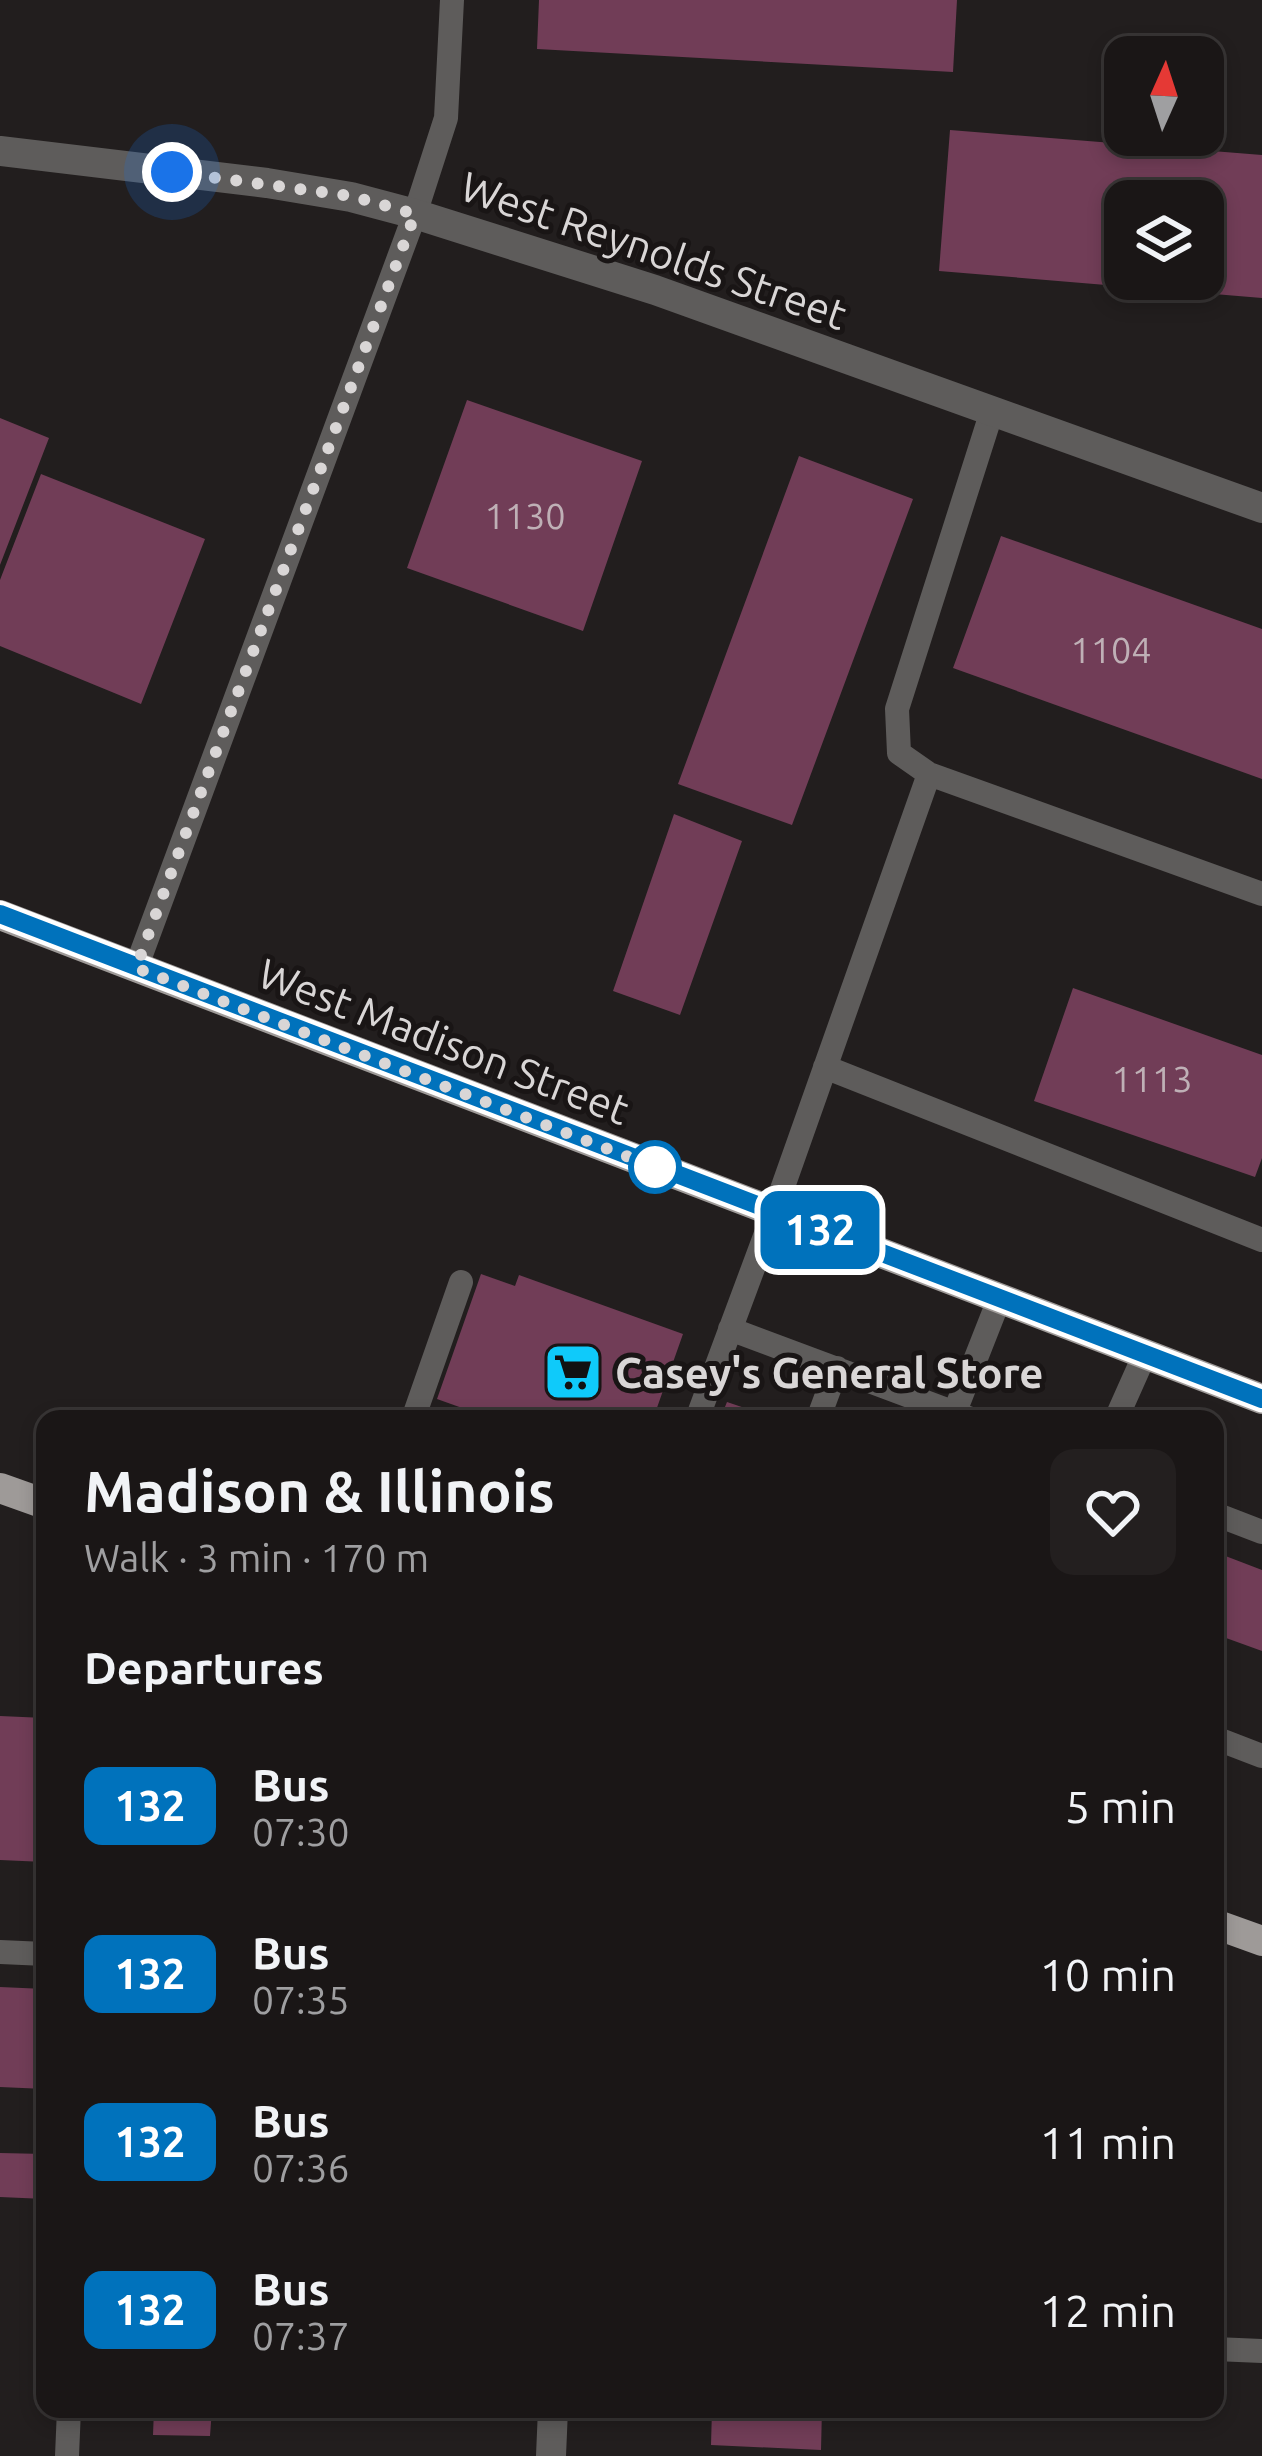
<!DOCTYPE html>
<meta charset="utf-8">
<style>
:root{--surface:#1a1616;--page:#231f1f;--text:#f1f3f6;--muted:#9f9fa1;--line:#383535}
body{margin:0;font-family:Ubuntu,sans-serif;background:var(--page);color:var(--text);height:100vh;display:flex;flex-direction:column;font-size:45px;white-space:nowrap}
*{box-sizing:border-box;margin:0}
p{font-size:39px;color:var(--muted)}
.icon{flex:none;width:66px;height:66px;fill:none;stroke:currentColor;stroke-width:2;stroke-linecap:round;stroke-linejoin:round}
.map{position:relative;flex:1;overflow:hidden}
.side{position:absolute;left:36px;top:1410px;width:1188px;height:1008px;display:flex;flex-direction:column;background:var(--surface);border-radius:24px;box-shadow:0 6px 18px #0003,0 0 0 3px var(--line)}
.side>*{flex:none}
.badge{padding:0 24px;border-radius:18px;font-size:42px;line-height:78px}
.needle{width:78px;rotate:3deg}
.fabs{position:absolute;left:1104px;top:36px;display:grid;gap:24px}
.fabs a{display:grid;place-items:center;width:120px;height:120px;border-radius:24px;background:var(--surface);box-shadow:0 6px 18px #0003,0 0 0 3px var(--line);font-size:60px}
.you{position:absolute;width:60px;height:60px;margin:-30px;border:9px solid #fff;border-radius:50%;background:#1a73e8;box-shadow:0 0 0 18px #1a73e833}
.map>.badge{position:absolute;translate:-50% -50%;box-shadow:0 0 0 6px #fff}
h2{padding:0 48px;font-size:45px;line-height:108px}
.round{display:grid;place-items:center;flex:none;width:126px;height:126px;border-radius:24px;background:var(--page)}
.headline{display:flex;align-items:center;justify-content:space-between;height:204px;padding:0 48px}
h1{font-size:57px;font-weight:700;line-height:90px}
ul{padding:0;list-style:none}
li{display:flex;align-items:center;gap:36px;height:168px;padding:0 48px}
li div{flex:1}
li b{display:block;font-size:45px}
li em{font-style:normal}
li .badge{min-width:132px;font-weight:700;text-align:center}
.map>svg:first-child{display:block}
.building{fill:#713d57;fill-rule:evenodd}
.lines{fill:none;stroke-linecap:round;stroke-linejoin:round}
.service{stroke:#5e5c5b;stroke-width:24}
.minor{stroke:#5e5c5b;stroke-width:30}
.primary{stroke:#9e9a98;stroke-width:30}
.line-casing{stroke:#fff;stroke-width:27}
.line{stroke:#0072bc;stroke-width:18}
.walk{stroke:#d9d6d6;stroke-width:12;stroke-dasharray:0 21.6}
.stop-dot{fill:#fff;stroke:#0072bc;stroke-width:6}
.labels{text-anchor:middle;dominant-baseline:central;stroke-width:10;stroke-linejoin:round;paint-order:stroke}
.number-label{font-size:36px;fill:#bfb0b6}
.street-label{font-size:42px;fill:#d9d6d6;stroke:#191515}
.poi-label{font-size:42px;font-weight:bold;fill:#d9d6d6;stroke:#191515;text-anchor:start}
</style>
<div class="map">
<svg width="1262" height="2456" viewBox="0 0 1262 2456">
<rect width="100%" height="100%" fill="#221e1e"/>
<path class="building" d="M 539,0 L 957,0 L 953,72 L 537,49 Z
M 950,130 L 1262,155 L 1262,298 L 939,271 ZM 1125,201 L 1203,201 L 1203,279 L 1125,279 Z
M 467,400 L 642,461 L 583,631 L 407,568 Z
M 0,418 L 49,438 L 0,565 Z
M 799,456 L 913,499 L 792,825 L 678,784 Z
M 41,474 L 205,539 L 141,704 L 0,646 L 0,580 Z
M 1001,536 L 1262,629 L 1262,779 L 953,668 Z
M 674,814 L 742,841 L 680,1015 L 613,991 Z
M 1073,988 L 1262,1055 L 1262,1158 L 1255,1177 L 1034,1101 Z
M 481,1274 L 515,1286 L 519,1275 L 683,1334 L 653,1419 L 493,1419 L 437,1399 Z
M 727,1402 L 774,1418 L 774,1419 L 720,1419 Z
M 1215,1552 L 1262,1570 L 1262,1651 L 1215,1634 Z
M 0,1716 L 45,1718 L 45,1862 L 0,1860 Z
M 0,1987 L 45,1989 L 45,2089 L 0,2087 Z
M 0,2153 L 45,2154 L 45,2199 L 0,2197 Z
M 154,2409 L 212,2409 L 210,2436 L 153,2435 Z
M 299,2409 L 382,2409 L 382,2420 L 298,2416 Z
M 712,2409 L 822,2409 L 821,2450 L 711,2445 Z"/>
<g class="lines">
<path class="service" d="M 929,774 L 1262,894
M 136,968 L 415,214 L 446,118 L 452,0
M 825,1067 L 1262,1240
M 730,1329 L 971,1419
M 413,1419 L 461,1282
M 697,1419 L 774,1212 L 929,774 L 899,753 L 897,709 L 992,411
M 818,1419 L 837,1368
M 952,1419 L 1000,1297
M 1116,1419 L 1145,1354
M 1215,1514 L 1262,1532
M 1215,1738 L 1262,1756
M 0,1952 L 45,1954
M 1215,2349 L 1262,2351
M 67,2456 L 69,2409"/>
<path class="minor" d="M 0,151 L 267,183 L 351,197 L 415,214 L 655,290 L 1262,508
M 551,2456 L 553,2409"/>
<path class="primary" d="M 0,915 L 1262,1399
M 0,1488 L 45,1504
M 1215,1924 L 1262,1941"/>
</g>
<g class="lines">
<g class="line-casing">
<path id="line" d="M 0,914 L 1262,1399"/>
</g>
<use href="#line" class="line"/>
<path class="walk" d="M 172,172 L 351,196 L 415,214 L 136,968 L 655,1167"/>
</g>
<defs>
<g id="supermarket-square" transform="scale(3)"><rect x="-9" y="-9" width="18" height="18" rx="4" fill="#0fcafa" stroke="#191515"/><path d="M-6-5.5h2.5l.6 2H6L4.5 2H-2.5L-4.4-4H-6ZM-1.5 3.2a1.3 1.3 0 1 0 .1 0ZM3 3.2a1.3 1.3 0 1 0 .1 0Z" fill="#111"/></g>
</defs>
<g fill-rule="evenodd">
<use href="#supermarket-square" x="573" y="1372"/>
</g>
<circle class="stop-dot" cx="655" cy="1167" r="24"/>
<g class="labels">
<g class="number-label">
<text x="525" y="515">1130</text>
<text x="1111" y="649">1104</text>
<text x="1152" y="1078">1113</text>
</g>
<g class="street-label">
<text transform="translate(654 250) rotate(19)">West Reynolds Street</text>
<text transform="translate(444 1041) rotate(21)">West Madison Street</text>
</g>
<g class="poi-label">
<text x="615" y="1372">Casey's General Store</text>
</g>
</g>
</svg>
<div class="fabs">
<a><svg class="needle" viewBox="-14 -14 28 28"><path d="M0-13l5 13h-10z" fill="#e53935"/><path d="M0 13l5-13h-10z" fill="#9f9fa1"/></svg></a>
<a><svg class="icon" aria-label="layers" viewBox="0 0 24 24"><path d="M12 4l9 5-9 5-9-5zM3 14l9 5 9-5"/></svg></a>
</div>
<div class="you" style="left:172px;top:172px"></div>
<b class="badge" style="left:820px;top:1230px;background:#0072bc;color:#fff">132</b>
<section class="side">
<div class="headline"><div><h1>Madison &amp; Illinois</h1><p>Walk · 3 min · 170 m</p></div><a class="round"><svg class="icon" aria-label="heart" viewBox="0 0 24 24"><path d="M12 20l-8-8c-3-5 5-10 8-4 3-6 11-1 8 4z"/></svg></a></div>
<h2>Departures</h2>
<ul>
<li><span class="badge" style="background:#0072bc;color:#fff">132</span><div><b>Bus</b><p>07:30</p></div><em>5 min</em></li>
<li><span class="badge" style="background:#0072bc;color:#fff">132</span><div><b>Bus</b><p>07:35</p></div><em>10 min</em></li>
<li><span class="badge" style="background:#0072bc;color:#fff">132</span><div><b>Bus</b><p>07:36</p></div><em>11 min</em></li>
<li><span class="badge" style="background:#0072bc;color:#fff">132</span><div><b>Bus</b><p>07:37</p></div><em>12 min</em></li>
</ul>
</section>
</div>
